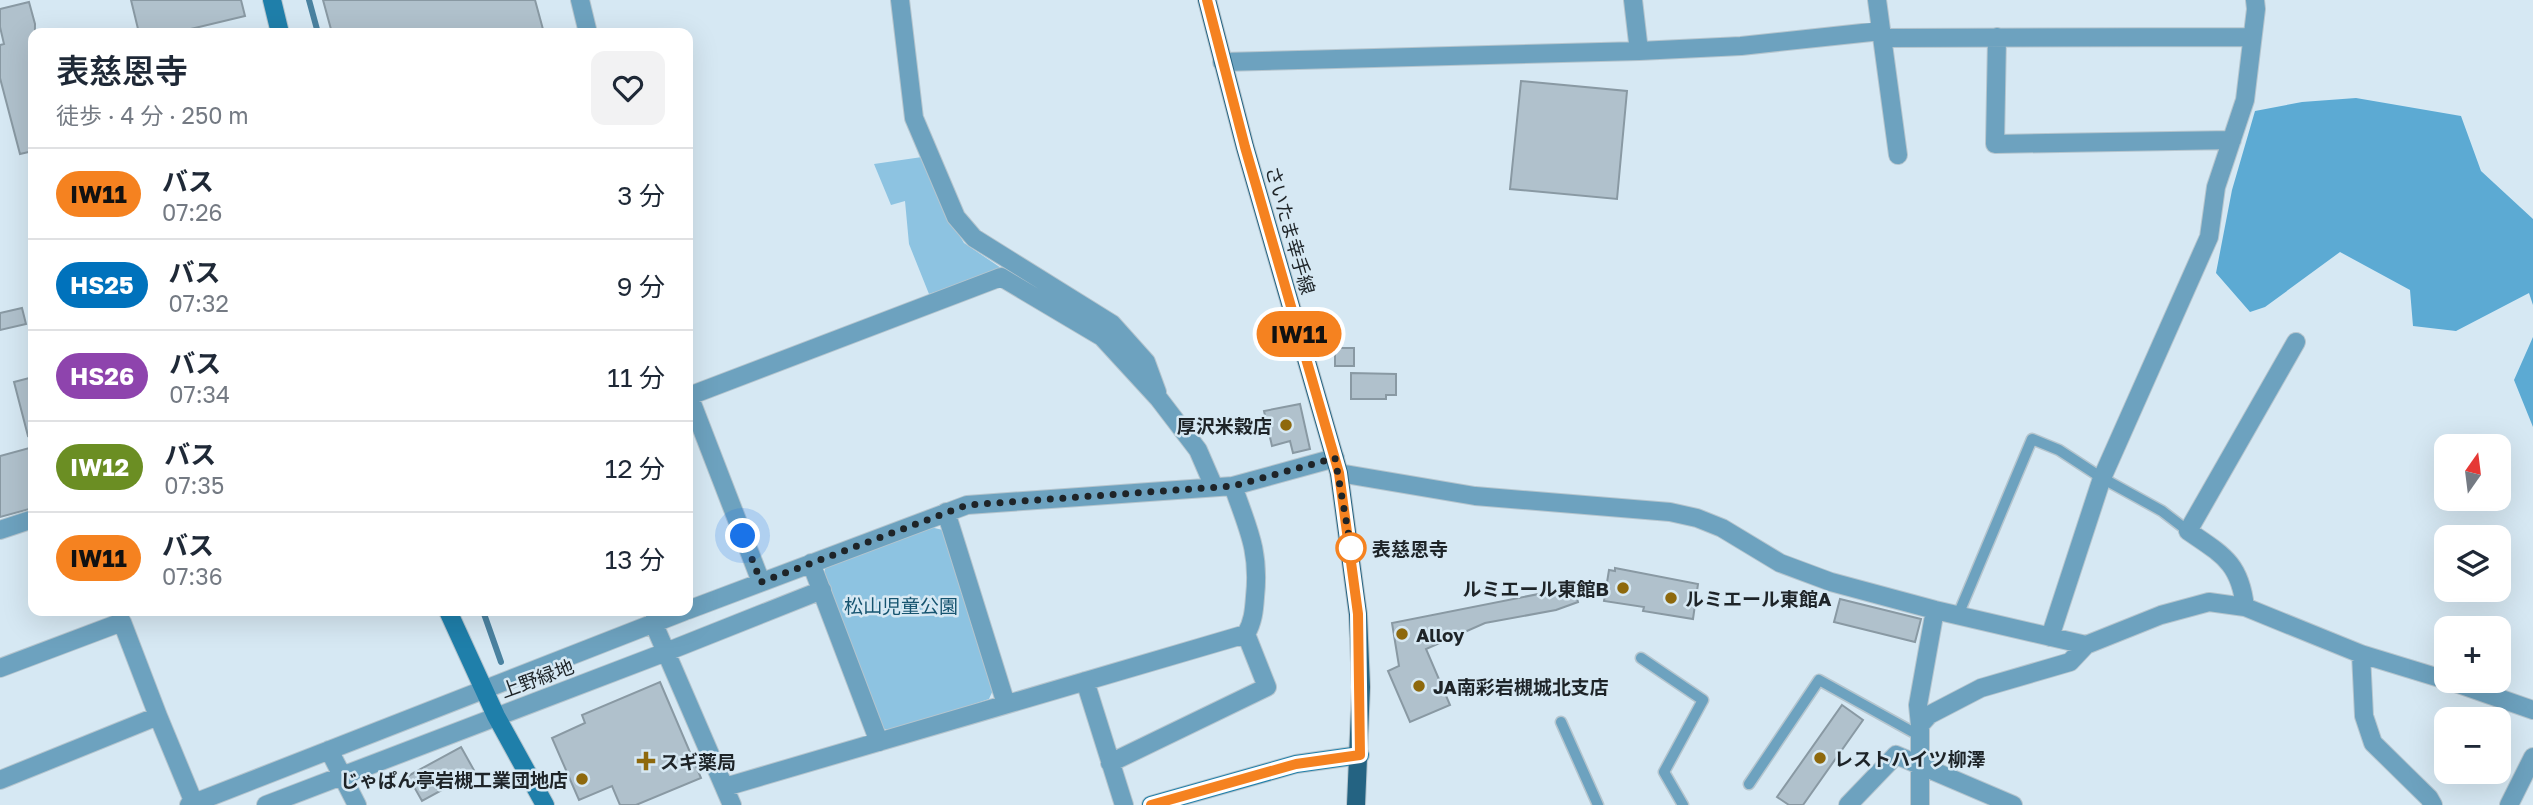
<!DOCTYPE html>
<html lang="ja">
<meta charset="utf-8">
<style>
:root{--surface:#fff;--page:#f2f2f3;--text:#1f2937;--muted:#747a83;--line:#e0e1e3}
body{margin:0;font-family:"Golos Text","Noto Sans JP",sans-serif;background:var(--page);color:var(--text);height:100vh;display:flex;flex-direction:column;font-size:26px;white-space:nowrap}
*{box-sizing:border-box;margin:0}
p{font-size:23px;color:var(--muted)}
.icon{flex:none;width:38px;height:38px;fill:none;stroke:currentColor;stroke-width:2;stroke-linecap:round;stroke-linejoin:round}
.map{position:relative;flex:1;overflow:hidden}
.drawer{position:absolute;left:28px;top:28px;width:665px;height:588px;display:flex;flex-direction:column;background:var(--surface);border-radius:14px;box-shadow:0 7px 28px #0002}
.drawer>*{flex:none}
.badge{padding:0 14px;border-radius:23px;font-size:24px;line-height:46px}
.needle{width:46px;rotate:14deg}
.buttons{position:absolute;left:2434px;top:434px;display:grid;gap:14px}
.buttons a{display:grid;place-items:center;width:77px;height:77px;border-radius:14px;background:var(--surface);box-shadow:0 7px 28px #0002;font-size:35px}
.you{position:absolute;width:35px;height:35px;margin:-18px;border:5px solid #fff;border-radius:50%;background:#1a73e8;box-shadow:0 0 0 10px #1a73e833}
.map>.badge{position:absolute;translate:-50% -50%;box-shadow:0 0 0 4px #fff}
.round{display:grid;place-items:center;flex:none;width:74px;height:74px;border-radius:14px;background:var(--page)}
.headline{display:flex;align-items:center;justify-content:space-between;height:119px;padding:0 28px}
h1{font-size:33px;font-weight:600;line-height:52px}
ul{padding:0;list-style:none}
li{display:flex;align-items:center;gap:21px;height:91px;padding:0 28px;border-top:2px solid var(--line)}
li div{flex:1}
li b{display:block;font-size:26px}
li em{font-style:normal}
li .badge{min-width:77px;font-weight:700;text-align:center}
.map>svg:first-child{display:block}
.green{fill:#8dc3e1}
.forest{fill:#5caad3}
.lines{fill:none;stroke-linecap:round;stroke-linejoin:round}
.stream{stroke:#4a82a0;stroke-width:6}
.building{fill:#b0c1cc;stroke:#8999a3;stroke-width:2}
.lane-casing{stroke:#b5c5ce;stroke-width:13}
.street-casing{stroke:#b5c5ce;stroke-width:20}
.secondary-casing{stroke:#b5c5ce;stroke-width:20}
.primary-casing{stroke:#b5c5ce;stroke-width:20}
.lane{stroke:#6da2bf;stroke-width:10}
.street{stroke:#6da2bf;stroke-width:18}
.secondary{stroke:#1f7faa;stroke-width:18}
.primary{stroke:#246382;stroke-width:18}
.line-casing{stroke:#fff;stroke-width:16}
.line{stroke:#f58220;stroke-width:10}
.walk{stroke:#1e2428;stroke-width:7;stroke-dasharray:0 12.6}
.poi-dot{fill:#8e690d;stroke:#d6e8f3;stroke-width:2.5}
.stop-dot{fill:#fff;stroke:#f58220;stroke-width:3.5}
.labels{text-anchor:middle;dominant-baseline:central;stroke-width:5;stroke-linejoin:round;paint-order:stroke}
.street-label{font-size:19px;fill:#1e2428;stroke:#d6e8f3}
.poi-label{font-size:19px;font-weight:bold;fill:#1e2428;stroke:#d6e8f3;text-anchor:start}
.stop-label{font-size:19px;font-weight:bold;fill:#1e2428;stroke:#d6e8f3;text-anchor:start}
.park-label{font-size:19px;fill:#165470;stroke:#d6e8f3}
</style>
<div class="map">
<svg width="2533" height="805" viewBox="0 0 2533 805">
<rect width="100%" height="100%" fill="#d6e8f3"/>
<path class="green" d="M 922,157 L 944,210 L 964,243 L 1004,270 L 929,294 L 909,244 L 905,201 L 891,205 L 874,164 Z
M 930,527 L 943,530 L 993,690 L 989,699 L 893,731 L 881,728 L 825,579 L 825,568 Z"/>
<path class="forest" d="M 2356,98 L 2461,116 L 2481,171 L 2533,219 L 2533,305 L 2529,293 L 2456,331 L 2413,326 L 2410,290 L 2340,252 L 2265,307 L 2250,312 L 2216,273 L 2232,190 L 2255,111 L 2302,102 Z
M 2533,337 L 2533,427 L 2514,380 Z"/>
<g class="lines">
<path class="stream" d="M 309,0 L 318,33
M 483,611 L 501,662"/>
</g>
<path class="building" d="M 131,0 L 241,0 L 245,16 L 174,33 L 139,33 Z
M 323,0 L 535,0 L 544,33 L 332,33 Z
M 29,2 L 35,24 L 33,151 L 20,154 L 0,78 L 0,45 L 4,44 L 0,27 L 0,9 Z
M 1521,81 L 1627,91 L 1617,199 L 1510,189 Z
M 22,308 L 26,324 L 0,330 L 0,313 Z
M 1335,348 L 1354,348 L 1354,366 L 1335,366 Z
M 1351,373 L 1396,374 L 1396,395 L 1386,395 L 1386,399 L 1351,399 Z
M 33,377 L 33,435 L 28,436 L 14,382 Z
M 1300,404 L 1310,449 L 1293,453 L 1290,441 L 1272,446 L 1264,411 Z
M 33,447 L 33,508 L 0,517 L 0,456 Z
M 1615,568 L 1698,584 L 1693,619 L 1643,611 L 1644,607 L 1604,601 L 1609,570 L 1615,571 Z
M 1574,587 L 1578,602 L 1556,610 L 1485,623 L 1426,649 L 1450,705 L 1410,722 L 1388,671 L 1399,666 L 1392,623 Z
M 1840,599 L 1921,619 L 1915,642 L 1834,622 Z
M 660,682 L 701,778 L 636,805 L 620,805 L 612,786 L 579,800 L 552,738 L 585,723 L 582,715 Z
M 1842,705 L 1863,720 L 1803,805 L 1789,805 L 1777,797 Z
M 461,747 L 475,772 L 422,801 L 408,776 Z"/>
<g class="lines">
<g class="lane-casing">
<path id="lane" d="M 1958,615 L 2032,439 L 2059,450 L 2102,478 L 2162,511 L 2188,531
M 1641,658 L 1703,700 L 1664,772 L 1683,805
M 1561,722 L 1598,805
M 1749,784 L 1819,680 L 1920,736"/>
</g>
<g class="street-casing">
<path id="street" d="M 580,0 L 588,33
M 900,0 L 914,118 L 956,217 L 974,238 L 1112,324 L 1146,362 L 1157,392
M 1633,0 L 1639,51
M 1877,0 L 1898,155
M 1997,37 L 1995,144 L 2232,140
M 1883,38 L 2252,37
M 1222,62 L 1639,51 L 1741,46 L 1881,31
M 688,393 L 761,582
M 689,396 L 1001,277 L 1102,337 L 1159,399 L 1198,450 L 1214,487
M 1339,473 L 1475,496 L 1670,512 L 1697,518 L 1722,528 L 1780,563 L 1831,582 L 1935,610 L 2086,645
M 946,512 L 1006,704
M 0,530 L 33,519
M 811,563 L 879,742
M 2245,607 C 2240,563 2223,555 2188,531 L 2296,342
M 688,610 L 967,505 L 1233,486 L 1335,458
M 653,622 L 732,805
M 2050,637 L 2102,478 L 2209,237 L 2216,187 L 2245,100 L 2256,9 L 2255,0
M 2361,654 L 2364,716 L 2373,743 L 2429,798 L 2433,805
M 0,668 L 122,622 L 158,716 L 194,803
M 1085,681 L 1124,805
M 2450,681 L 2533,710
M 1920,725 L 1918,705 L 1935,610
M 329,750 L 357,805
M 1110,763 L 1267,687 L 1246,634
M 0,780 L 158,716
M 725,787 L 1246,634 C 1253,622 1254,611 1255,597 C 1260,551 1248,529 1233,486
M 189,805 L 685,611
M 266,805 L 666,652 L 822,590
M 1848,805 L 1896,755 L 2013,805
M 1920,805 L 1920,725 L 1929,715 L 1981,688 L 2070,662 L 2086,645 L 2161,615 L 2209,602 L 2245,607 L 2361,654 L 2446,680
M 2509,805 L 2533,757"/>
</g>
<g class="secondary-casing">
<path id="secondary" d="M 272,0 L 280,33
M 448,611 L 496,716 L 545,805
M 1151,805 L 1296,764 L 1360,755"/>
</g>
<g class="primary-casing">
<path id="primary" d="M 1207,0 L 1245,147 L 1339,473 L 1358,614 L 1361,687 L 1356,805"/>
</g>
<use href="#lane" class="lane"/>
<use href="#street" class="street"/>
<use href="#secondary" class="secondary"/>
<use href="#primary" class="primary"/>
</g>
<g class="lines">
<g class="line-casing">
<path id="line" d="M 1151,805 L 1296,764 L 1360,755 L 1358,614 L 1339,473 L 1245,147 L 1207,0"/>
</g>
<use href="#line" class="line"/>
<path class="walk" d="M 743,536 L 761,582 L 967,505 L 1233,486 L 1335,458 L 1351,548"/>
</g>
<g class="poi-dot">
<circle cx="1286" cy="425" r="7"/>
<circle cx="1623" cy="588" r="7"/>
<circle cx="1671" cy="598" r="7"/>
<circle cx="1402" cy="634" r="7"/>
<circle cx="1419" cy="686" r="7"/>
<circle cx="1820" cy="758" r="7"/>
<path d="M642.5 750.5h7v7h7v7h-7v7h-7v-7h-7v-7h7z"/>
<circle cx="582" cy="779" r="7"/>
</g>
<circle class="stop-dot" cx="1351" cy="548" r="14"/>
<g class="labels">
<g class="street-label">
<text transform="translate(1291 230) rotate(74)">さいたま幸手線</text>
<text transform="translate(537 678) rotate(-20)">上野緑地</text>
</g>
<g class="poi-label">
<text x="1272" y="425" text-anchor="end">厚沢米穀店</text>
<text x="1609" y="588" text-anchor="end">ルミエール東館B</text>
<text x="1685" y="598">ルミエール東館A</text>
<text x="1416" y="634">Alloy</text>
<text x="1433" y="686">JA南彩岩槻城北支店</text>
<text x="1834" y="758">レストハイツ柳澤</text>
<text x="660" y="761">スギ薬局</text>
<text x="568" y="779" text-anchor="end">じゃぱん亭岩槻工業団地店</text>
</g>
<g class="stop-label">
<text x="1372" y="548">表慈恩寺</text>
</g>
<g class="park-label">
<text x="901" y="605">松山児童公園</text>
</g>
</g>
</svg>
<div class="buttons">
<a><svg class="needle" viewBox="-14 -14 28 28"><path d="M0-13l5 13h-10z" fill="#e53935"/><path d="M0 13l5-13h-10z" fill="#747a83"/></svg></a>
<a><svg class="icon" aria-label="layers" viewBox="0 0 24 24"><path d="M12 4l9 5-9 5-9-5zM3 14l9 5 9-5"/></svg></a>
<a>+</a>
<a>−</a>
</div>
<div class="you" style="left:743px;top:536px"></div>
<b class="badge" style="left:1299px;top:334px;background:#f58220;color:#111">IW11</b>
<section class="drawer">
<div class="headline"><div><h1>表慈恩寺</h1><p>徒歩 · 4 分 · 250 m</p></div><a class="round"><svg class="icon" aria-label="heart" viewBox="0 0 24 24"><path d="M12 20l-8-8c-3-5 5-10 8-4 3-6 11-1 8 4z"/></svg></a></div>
<ul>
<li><span class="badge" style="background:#f58220;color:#111">IW11</span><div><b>バス</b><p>07:26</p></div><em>3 分</em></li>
<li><span class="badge" style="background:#0072bc;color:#fff">HS25</span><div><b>バス</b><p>07:32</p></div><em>9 分</em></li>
<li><span class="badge" style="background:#8e44ad;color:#fff">HS26</span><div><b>バス</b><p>07:34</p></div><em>11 分</em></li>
<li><span class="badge" style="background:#6b8e23;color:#fff">IW12</span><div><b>バス</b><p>07:35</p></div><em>12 分</em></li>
<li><span class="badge" style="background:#f58220;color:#111">IW11</span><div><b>バス</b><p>07:36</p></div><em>13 分</em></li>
</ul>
</section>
</div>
